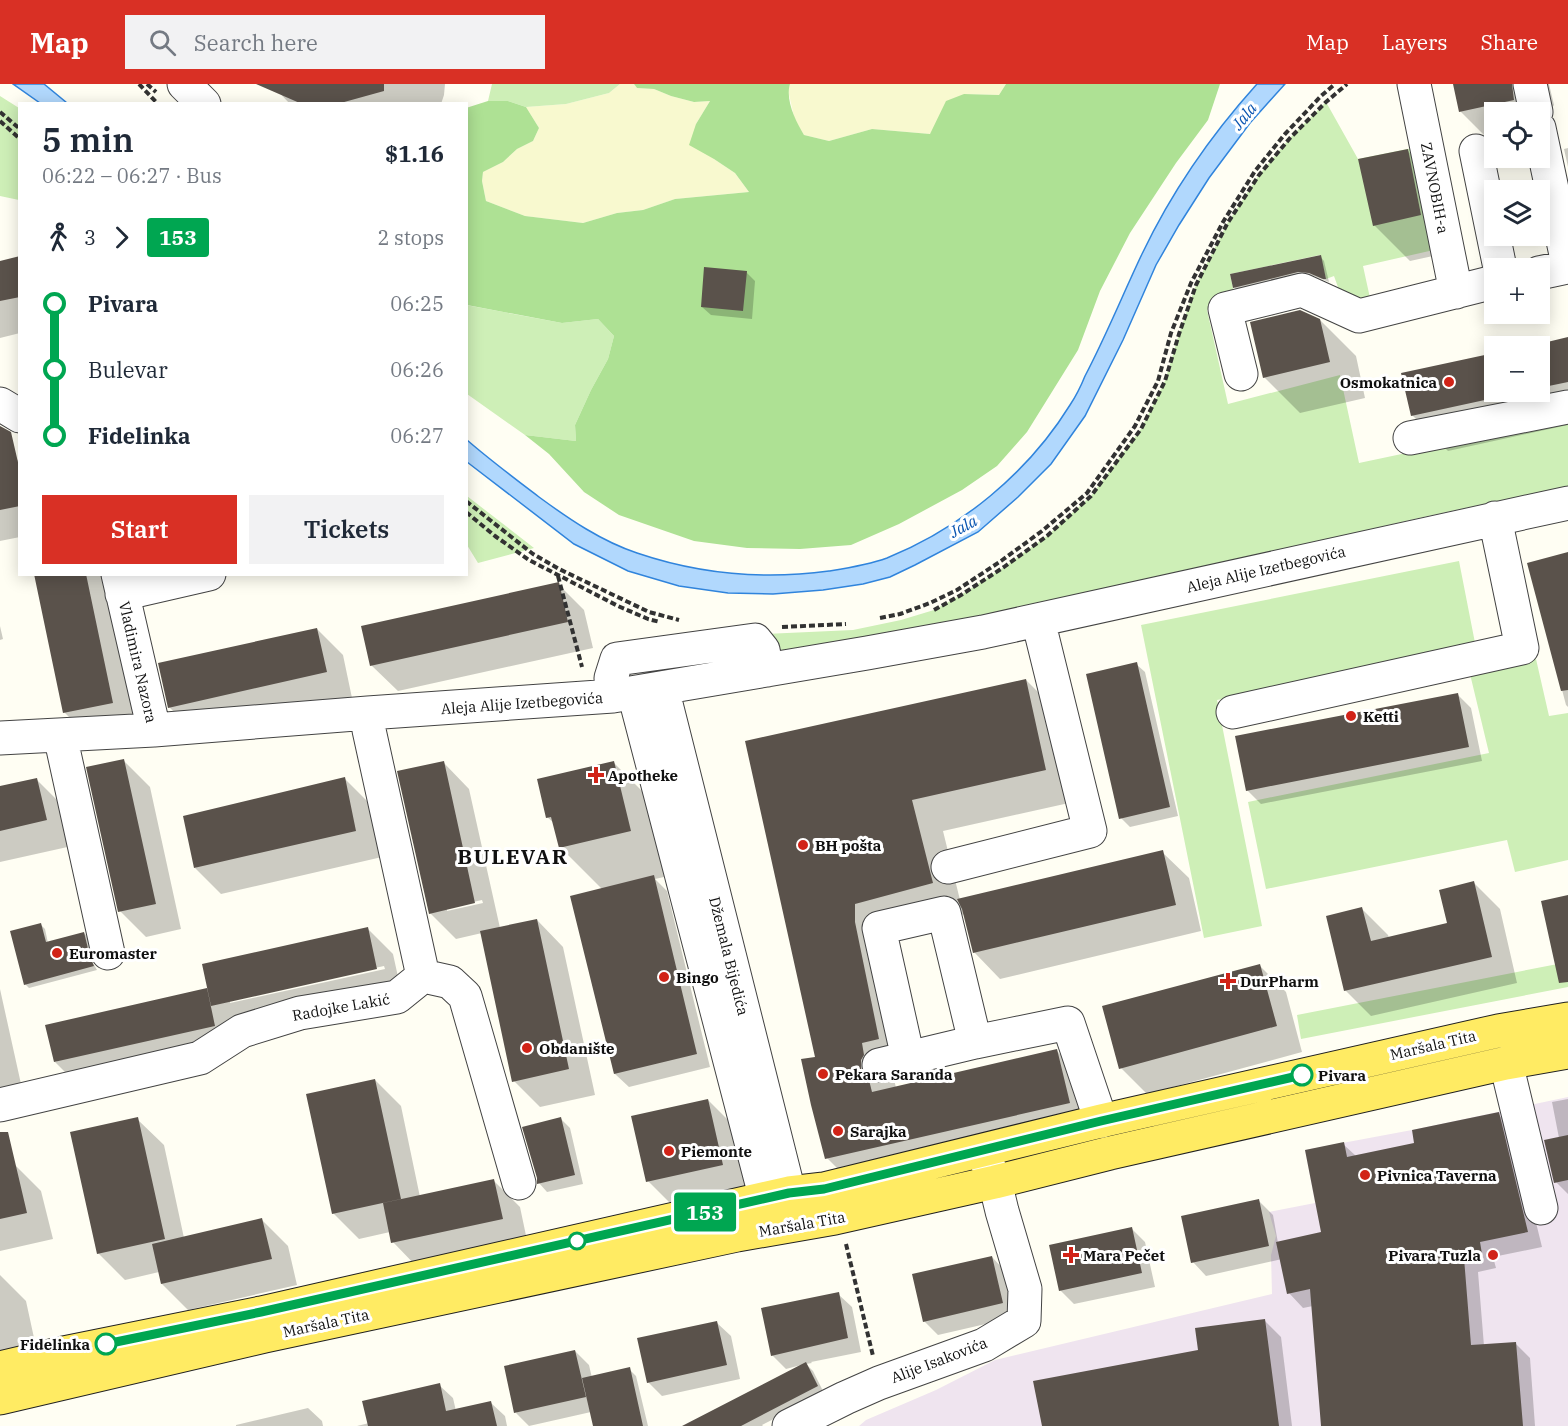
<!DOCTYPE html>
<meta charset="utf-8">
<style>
:root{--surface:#fff;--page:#f2f2f3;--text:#1f2937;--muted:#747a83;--accent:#d93025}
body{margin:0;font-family:"IBM Plex Serif",serif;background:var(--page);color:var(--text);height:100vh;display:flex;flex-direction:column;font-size:22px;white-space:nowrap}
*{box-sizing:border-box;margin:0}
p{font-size:20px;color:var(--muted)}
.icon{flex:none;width:33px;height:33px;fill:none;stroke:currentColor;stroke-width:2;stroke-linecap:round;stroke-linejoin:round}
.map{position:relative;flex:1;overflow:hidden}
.panel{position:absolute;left:18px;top:18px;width:450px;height:474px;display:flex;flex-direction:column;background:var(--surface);border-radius:0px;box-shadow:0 3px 15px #0003}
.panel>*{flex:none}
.badge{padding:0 12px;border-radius:4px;font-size:21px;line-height:39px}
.tools{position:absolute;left:1484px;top:18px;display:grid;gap:12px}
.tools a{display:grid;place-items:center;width:66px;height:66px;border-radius:0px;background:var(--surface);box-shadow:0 3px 15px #0003;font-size:30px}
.map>.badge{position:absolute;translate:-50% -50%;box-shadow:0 0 0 3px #fff}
.legs{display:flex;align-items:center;gap:9px;height:66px;padding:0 24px;font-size:20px}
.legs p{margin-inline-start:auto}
.overview{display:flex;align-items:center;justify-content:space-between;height:102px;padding:0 24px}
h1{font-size:33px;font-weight:600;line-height:45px}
.action{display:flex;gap:12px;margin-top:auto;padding:12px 24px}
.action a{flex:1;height:69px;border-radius:0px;background:var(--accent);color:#fff;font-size:24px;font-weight:600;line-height:69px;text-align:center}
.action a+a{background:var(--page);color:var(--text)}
ul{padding:0 24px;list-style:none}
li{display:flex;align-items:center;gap:21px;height:66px;font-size:22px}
li i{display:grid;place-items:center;width:9px;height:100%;margin:0 8px;background:currentColor}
li i::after{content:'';width:15px;height:15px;margin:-8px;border:4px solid;border-radius:50%;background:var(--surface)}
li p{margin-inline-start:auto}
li:first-child i{background:linear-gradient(#0000 50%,currentColor 0)}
li:last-child i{background:linear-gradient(currentColor 50%,#0000 0)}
header{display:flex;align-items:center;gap:36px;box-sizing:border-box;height:84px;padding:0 30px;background:var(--accent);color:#fff}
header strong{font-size:28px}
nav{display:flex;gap:33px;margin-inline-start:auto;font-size:21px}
.search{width:420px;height:54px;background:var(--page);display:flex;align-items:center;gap:15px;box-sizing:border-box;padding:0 21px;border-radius:0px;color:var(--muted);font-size:22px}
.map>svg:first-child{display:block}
.industrial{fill:#efe4ef}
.farmland{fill:#f8f9cf}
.green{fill:#ceefb7}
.forest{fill:#aee194}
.water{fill:#b1d8fd;stroke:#3084dc;stroke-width:1.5}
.shadow{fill:#0003;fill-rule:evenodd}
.building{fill:#5a524b}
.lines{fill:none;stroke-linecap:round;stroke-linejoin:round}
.minor-casing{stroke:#434343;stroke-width:35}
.major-casing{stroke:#212121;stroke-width:35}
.path{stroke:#323232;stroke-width:4;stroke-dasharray:6 3;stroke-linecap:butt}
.minor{stroke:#fff;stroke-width:33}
.major{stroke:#ffeb63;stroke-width:33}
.line-1-casing{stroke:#fff;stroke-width:14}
.line-1{stroke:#00a651;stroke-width:9}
.poi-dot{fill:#d12317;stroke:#fff;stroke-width:2}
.stop-1-dot{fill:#fff;stroke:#00a651;stroke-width:3}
.labels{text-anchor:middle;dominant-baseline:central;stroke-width:6;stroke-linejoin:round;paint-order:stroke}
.street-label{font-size:15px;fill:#101010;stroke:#fff}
.poi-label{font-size:15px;font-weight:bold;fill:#101010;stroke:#fff;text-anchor:start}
.stop-label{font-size:15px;font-weight:bold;fill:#101010;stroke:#fff;text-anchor:start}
.water-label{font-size:16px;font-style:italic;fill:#0a55b1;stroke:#fff}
.district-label{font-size:21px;font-weight:bold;letter-spacing:1.5px;fill:#101010;stroke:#fff}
</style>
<header>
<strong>Map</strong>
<div class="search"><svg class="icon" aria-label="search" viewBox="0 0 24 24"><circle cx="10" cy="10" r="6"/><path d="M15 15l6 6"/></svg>Search here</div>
<nav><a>Map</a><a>Layers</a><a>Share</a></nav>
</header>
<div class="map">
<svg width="1568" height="1342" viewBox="0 0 1568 1342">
<rect width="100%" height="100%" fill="#fffef3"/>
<path class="industrial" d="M 1568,1013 L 1568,1342 L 859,1342 L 866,1336 L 936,1306 L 995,1276 L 1272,1210 L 1271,1171 L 1276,1152 L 1269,1128 L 1315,1119 L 1305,1066 L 1412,1046 Z"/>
<path class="farmland" d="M 620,0 L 634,0 L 637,4 L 654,5 L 671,12 L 694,18 L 710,17 L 696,40 L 714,75 L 735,89 L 749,108 L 675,115 L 643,126 L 617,129 L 583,139 L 525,132 L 486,117 L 482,97 L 483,88 L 503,78 L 517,65 L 533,57 L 539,44 L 526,23 L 566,20 L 609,9 Z
M 790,0 L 1006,0 L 999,11 L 964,10 L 930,50 L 872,45 L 829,57 L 804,51 L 795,37 L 788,6 Z"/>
<path class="green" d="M 492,0 L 620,0 L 609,9 L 566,20 L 526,23 L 508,17 L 488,17 Z
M 0,12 L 19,24 L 19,116 L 0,112 Z
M 1326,18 L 1358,75 L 1427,61 L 1447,163 L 1363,182 L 1370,214 L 1363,215 L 1339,206 L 1334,192 L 1326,195 L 1320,171 L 1230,190 L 1235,214 L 1207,226 L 1228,320 L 1340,291 L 1359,379 L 1568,335 L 1568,402 L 1419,434 L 997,531 L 769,574 L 765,550 L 853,546 L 901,536 L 934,526 L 961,511 L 1004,483 L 1047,452 L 1091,412 L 1141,345 L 1165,297 L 1179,250 L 1196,201 L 1227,140 L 1259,91 L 1290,54 Z
M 466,221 L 562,239 L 598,235 L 614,252 L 608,275 L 591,306 L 575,341 L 576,357 L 525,351 L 467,310 Z
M 467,412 L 534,464 L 478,479 L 467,461 Z
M 1459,477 L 1476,564 L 1217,616 L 1262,842 L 1204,854 L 1141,541 Z
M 1536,575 L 1549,632 L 1568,629 L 1568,776 L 1515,788 L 1507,756 L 1266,805 L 1248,718 L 1489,669 L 1470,590 Z
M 1568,878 L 1568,903 L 1301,955 L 1297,931 Z"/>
<path class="forest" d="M 634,0 L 790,0 C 785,16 796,38 804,51 L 829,57 L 872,45 L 930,50 L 946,17 L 964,10 L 999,11 L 1006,0 L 1220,0 L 1208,36 L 1176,79 L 1130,149 L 1100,207 L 1078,266 L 1027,348 L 997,382 L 962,406 L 899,440 L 851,461 L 800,465 L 747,464 L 694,457 L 619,431 L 584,408 L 549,370 L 525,351 L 576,357 L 575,341 L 591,306 L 608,275 L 614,252 L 598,235 L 562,239 L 467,221 L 466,24 L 488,17 L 508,17 L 526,23 L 539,44 L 533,57 L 517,65 L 503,78 L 483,88 L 482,97 L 486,117 L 525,132 L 583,139 L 617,129 L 643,126 L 675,115 L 749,108 L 735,89 L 714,75 L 689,61 L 696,40 L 710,17 L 694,18 L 671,12 L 654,5 L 637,4 Z"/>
<path class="water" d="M 13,0 L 44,0 L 67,19 L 40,19 Z
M 1257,0 L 1285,0 L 1250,39 L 1209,94 L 1179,141 L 1156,181 L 1123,256 L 1085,332 L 1051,380 L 1018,413 L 978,448 L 915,481 L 890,493 L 863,500 L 823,506 L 773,510 L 728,509 L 679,502 L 628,487 L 574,460 L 467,378 L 467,356 C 490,376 514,394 539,413 C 569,435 601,457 637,469 C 699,490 764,496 829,487 C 848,484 868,481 887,474 C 961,444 1028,389 1070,321 C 1076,312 1081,302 1085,292 C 1106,252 1123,210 1142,170 C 1172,107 1211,51 1257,0 Z"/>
<path class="shadow" d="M 271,0 L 445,0 L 444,11 L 441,20 L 290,20 Z
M 1455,0 L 1549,0 L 1554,21 L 1547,31 L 1539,28 L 1494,28 L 1494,61 L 1460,27 Z
M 1568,64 L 1568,83 L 1564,65 Z
M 1407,66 L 1443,102 L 1456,167 L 1410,177 L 1374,141 Z
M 1320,172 L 1324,177 L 1329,198 L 1314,192 L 1302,191 L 1238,207 L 1234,203 Z
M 20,174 L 20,249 L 0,254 L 0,178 Z
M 746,188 L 755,197 L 752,235 L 711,231 L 702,223 Z
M 1320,236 L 1356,272 L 1365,314 L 1300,329 L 1264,293 Z
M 1568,255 L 1568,341 L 1448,367 L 1412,331 L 1494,271 L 1494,308 L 1539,308 L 1539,262 L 1533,262 Z
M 16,375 L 20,378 L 20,453 L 0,457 L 0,378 Z
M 1568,470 L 1568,623 L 1566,621 L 1529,480 Z
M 36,490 L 106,491 L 139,644 L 90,654 L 64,628 Z
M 558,500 L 584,526 L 593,564 L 398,607 L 371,581 Z
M 0,542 L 3,555 L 0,556 Z
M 317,545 L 343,571 L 352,614 L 196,649 L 169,623 Z
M 1136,580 L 1145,588 L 1178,732 L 1130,743 L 1121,734 Z
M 1026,596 L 1058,628 L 1078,717 L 943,747 L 960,816 L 1162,768 L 1189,794 L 1201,847 L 1000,895 L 974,868 L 965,830 L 886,852 L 893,990 L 896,1004 L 1057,967 L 1089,999 L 1101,1051 L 859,1106 L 827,1074 L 817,974 L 747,658 Z
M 1457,610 L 1471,624 L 1482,677 L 1261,720 L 1247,706 Z
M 124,677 L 150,703 L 181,845 L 146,853 L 120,827 Z
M 443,678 L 469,705 L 500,844 L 537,836 L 563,863 L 595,1011 L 540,1023 L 514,997 L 482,849 L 456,855 L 430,829 ZM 482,816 L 483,819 L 447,827 L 447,824 Z
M 614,679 L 657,722 L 673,791 L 655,795 L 667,807 L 710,983 L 629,1003 L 615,990 L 572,813 L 603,806 L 560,763 L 555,740 L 547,733 Z
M 345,695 L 371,721 L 382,773 L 221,810 L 195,784 Z
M 37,696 L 63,722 L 72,762 L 0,778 L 0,704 Z
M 1474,799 L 1500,825 L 1517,899 L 1371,932 L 1345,906 L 1362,825 L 1388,851 L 1389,854 L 1448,840 Z
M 41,841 L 45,845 L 48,859 L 84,849 L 88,853 L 93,879 L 97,886 L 29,904 L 25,900 Z
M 367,844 L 393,870 L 402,911 L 235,943 L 240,968 L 81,1004 L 55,978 L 206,906 L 210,910 ZM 384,882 L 385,885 L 230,919 L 230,916 Z
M 1260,882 L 1286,908 L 1302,968 L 1147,1010 L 1121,984 Z
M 0,905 L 27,1027 L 0,1033 Z
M 375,996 L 401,1022 L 420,1113 L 494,1097 L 520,1123 L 528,1161 L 419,1185 L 393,1158 L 390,1148 L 359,1155 L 333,1129 Z
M 1568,1015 L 1568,1110 L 1556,1098 L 1559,1054 L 1552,1018 Z
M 708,1016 L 752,1060 L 766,1124 L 692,1141 L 648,1097 Z
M 1498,1030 L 1513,1045 L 1542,1163 L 1493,1173 L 1496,1184 L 1478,1188 L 1484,1262 L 1515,1259 L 1530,1274 L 1535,1342 L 1323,1342 L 1313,1222 L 1303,1224 L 1289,1209 L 1282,1175 L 1206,1192 L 1193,1178 L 1259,1117 L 1273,1131 L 1278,1159 L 1323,1150 L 1343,1060 L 1356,1072 L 1416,1060 Z
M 137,1035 L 164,1061 L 184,1154 L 262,1136 L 288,1162 L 297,1201 L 188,1226 L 162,1200 L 159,1188 L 125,1196 L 98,1169 Z
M 561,1035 L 570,1044 L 583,1100 L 547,1108 L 539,1099 Z
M 15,1081 L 41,1107 L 53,1155 L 0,1167 L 0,1085 Z
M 1132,1145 L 1145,1158 L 1155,1203 L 1074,1220 L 1060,1206 Z
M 992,1173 L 1005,1187 L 1016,1233 L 938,1251 L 924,1237 Z
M 0,1191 L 26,1217 L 36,1263 L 0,1271 Z
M 838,1210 L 852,1223 L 861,1268 L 811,1278 L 812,1279 L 806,1280 L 813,1287 L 824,1309 L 762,1341 L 763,1342 L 686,1342 L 801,1281 L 786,1285 L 772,1271 Z
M 1265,1237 L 1281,1253 L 1292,1342 L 1043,1342 Z
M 717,1239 L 731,1252 L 740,1295 L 662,1312 L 648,1298 Z
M 575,1267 L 589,1281 L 592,1294 L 629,1285 L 636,1292 L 648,1342 L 595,1342 L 591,1328 L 529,1342 L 516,1329 Z
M 439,1301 L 453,1314 L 456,1327 L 491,1319 L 505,1332 L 507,1342 L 357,1342 L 369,1339 Z
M 308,1324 L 322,1337 L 323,1342 L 236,1342 L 236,1341 Z"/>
<path class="building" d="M 256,0 L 384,0 L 384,7 L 337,20 L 302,20 Z
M 1453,0 L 1512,0 L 1514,16 L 1459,28 Z
M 1408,65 L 1421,131 L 1373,142 L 1358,75 Z
M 1321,171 L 1326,195 L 1323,195 L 1309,189 L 1298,188 L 1233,204 L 1230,190 Z
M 20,172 L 20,213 L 0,217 L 0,177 Z
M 704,183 L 747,187 L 743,227 L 701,223 Z
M 1300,226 L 1320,235 L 1330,278 L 1263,294 L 1250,238 Z
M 1568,253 L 1568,298 L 1539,304 L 1539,260 Z
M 1494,269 L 1494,314 L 1411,332 L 1401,289 Z
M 0,342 L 11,348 L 20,387 L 20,422 L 0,426 Z
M 1568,468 L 1568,606 L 1561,607 L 1527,479 Z
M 34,490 L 86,490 L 113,619 L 63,629 Z
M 559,498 L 568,538 L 370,582 L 361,542 Z
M 317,544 L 327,588 L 168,624 L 158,579 Z
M 1137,578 L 1170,723 L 1119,735 L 1086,590 Z
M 1026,595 L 1046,686 L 912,716 L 933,799 L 855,820 L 855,838 L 879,955 L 862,959 L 864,971 L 861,976 L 861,985 L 865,993 L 869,996 L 872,1008 L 1057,965 L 1070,1019 L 825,1075 L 811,1021 L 801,975 L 815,973 L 745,657 Z
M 1458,609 L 1469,663 L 1246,707 L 1235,652 Z
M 124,675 L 156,820 L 118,828 L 86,683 Z
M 444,677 L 475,819 L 429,830 L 397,687 Z
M 614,677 L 631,747 L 559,764 L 551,733 L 546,734 L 537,695 Z
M 345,693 L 356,747 L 194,784 L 183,732 Z
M 37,694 L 47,736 L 0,747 L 0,702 Z
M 1163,766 L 1176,821 L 973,869 L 962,825 L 957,815 Z
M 654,791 L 697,970 L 614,990 L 570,812 Z
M 1474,797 L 1492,873 L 1344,907 L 1326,832 L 1362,823 L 1371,857 L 1447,839 L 1439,806 Z
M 1568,811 L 1568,898 L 1559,899 L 1541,817 Z
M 537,835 L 569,985 L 512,998 L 480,847 Z
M 41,839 L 46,858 L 84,848 L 90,873 L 94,882 L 24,901 L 10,847 Z
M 368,843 L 377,885 L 211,922 L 202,880 Z
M 1260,880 L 1277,942 L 1119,985 L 1102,922 Z
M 207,904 L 215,942 L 54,978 L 45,941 Z
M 375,995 L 401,1115 L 332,1130 L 306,1010 Z
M 708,1015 L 723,1081 L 646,1098 L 631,1032 Z
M 1499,1028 L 1528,1148 L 1480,1158 L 1482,1170 L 1464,1174 L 1471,1261 L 1516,1258 L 1523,1342 L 1321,1342 L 1310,1205 L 1287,1210 L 1276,1158 L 1321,1148 L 1305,1066 L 1344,1058 L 1347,1073 L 1414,1059 L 1412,1046 Z
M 138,1033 L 165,1155 L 97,1170 L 70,1048 Z
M 561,1033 L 575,1091 L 537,1100 L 537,1094 L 522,1043 Z
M 0,1048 L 8,1048 L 27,1129 L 0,1135 Z
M 1568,1051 L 1568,1096 L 1554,1099 L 1544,1056 Z
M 494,1095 L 503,1135 L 391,1159 L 383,1119 Z
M 1259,1115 L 1269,1162 L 1191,1179 L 1181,1132 Z
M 262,1134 L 272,1175 L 161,1200 L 152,1160 Z
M 1132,1143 L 1142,1189 L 1059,1207 L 1049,1161 Z
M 992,1172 L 1003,1219 L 923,1238 L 912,1190 Z
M 839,1208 L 848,1254 L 771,1272 L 761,1224 Z
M 1265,1235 L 1279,1342 L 1042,1342 L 1033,1297 L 1198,1266 L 1195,1244 Z
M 717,1237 L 727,1281 L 647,1299 L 637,1254 Z
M 575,1266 L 586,1313 L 514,1329 L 504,1282 Z
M 806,1278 L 818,1302 L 741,1342 L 682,1342 Z
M 630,1283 L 643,1342 L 593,1342 L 582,1294 Z
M 440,1299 L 446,1327 L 491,1317 L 497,1342 L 368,1342 L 362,1317 Z"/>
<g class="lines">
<g class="minor-casing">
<path id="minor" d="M 184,0 L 204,20
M 1414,0 L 1456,208
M 1530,0 L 1536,28
M 1539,44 L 1568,180
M 1476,67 L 1500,184
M 1539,189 L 1568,183
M 1241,290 L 1225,225 L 1302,206 L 1359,232 L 1494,198
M 0,320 L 20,332
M 1410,354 L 1568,323
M 118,490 L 154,646
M 122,510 L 209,490
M 662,604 L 796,1136
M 634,609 L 773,1142
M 613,612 L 611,594 L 617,575 L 755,556 L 763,566 L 767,586
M 1233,628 L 1522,564 L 1495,434
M 60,651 L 108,869
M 0,654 L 154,646 L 368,629 L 613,612 L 867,569 L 983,548 L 1568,419
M 948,783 L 1090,747 L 1038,536
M 423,892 L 450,898 L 465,912 L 519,1099
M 908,974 L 879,844 L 944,829 L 975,958
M 1506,979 L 1541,1124
M 879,981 L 975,958 L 1068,939 L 1101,1037
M 0,1021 L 200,974 L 242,947 L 300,929 L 397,913 L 423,892 L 369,646 L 368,629
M 789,1342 L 845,1314 L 879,1299 L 984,1261 L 1024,1237 L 1025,1205 L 1002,1127 L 995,1098 L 984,1071"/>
</g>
<g class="major-casing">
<path id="major" d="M 0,1284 L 59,1270 L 261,1229 L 789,1109 L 824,1105 L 1101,1037 L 1498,947 L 1568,935
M 0,1314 L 265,1252 L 737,1151 L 835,1134 L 995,1098 L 1110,1069 L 1506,979 L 1568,968"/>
</g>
<path class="path" d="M 139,0 L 158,20
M 147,0 L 156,8
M 0,28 L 20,45
M 0,37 L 20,55
M 466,417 L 533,470 L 559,485 L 649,528 L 679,536
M 466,428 L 495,452 L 529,476 L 618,522 L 648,535 L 660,538
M 558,492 L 582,583
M 934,526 L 961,511 L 1004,483 L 1047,452 L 1091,412 L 1141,345 L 1165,297 L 1179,250 L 1196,201 L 1227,140 L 1259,91 L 1290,54 L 1326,18 L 1347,0
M 880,534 L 900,530 L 930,519 L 957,506 L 1001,477 L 1042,447 L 1087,409 L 1135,342 L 1158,297 L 1171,249 L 1191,199 L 1223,138 L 1255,87 L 1285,50 L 1321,12 L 1335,0
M 782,543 L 846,540
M 846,1160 L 873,1272"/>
<use href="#minor" class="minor"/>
<use href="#major" class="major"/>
</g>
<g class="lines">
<g class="line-1-casing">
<path id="line-1" d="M 106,1260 L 261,1228 L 789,1109 L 824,1105 L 1101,1037 L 1302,991"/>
</g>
<use href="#line-1" class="line-1"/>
</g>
<g class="poi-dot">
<circle cx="1449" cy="298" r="6"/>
<circle cx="1351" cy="632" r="6"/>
<path d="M593 682h6v6h6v6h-6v6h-6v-6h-6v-6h6z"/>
<circle cx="803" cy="761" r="6"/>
<circle cx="57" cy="869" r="6"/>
<circle cx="664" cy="893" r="6"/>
<path d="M1225 888h6v6h6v6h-6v6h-6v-6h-6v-6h6z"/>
<circle cx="527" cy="964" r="6"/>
<circle cx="823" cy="990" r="6"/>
<circle cx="838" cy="1047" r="6"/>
<circle cx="669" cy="1067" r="6"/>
<circle cx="1365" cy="1091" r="6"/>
<path d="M1068 1162h6v6h6v6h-6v6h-6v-6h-6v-6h6z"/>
<circle cx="1493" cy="1171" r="6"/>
</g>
<g class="stop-1-dot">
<circle cx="1302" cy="991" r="10"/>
<circle cx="577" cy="1157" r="8"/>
<circle cx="106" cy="1260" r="10"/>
</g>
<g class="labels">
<g class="street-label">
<text transform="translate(1435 104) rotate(79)">ZAVNOBIH-a</text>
<text transform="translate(1266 485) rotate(-13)">Aleja Alije Izetbegovića</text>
<text transform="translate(138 578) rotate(77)">Vladimira Nazora</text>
<text transform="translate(522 619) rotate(-4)">Aleja Alije Izetbegovića</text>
<text transform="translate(729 872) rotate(76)">Džemala Bijedića</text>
<text transform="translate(341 923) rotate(-10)">Radojke Lakić</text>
<text transform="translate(1433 961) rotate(-13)">Maršala Tita</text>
<text transform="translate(802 1140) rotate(-10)">Maršala Tita</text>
<text transform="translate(326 1239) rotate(-12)">Maršala Tita</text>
<text transform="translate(939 1276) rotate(-21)">Alije Isakovića</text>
</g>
<g class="poi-label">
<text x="1437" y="298" text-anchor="end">Osmokatnica</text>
<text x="1363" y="632">Ketti</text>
<text x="608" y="691">Apotheke</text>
<text x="815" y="761">BH pošta</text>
<text x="69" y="869">Euromaster</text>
<text x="676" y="893">Bingo</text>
<text x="1240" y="897">DurPharm</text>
<text x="539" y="964">Obdanište</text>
<text x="835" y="990">Pekara Saranda</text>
<text x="850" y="1047">Sarajka</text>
<text x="681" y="1067">Piemonte</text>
<text x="1377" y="1091">Pivnica Taverna</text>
<text x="1083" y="1171">Mara Pečet</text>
<text x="1481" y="1171" text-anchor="end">Pivara Tuzla</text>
</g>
<g class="stop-label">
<text x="1318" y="991">Pivara</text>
<text x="90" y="1260" text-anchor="end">Fidelinka</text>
</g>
<g class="water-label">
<text transform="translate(1244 32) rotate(-51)">Jala</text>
<text transform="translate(963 442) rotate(-29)">Jala</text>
</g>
<g class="district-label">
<text x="513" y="772">BULEVAR</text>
</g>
</g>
</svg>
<div class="tools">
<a><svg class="icon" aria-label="locate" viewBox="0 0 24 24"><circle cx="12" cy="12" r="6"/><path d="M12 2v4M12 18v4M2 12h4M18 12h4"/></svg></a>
<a><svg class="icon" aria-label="layers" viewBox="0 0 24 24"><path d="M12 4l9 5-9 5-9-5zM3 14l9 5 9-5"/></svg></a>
<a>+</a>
<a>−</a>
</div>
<b class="badge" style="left:705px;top:1128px;background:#00a651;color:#fff">153</b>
<section class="panel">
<div class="overview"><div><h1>5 min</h1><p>06:22 – 06:27 · Bus</p></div><b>$1.16</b></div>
<div class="legs"><svg class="icon" aria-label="walk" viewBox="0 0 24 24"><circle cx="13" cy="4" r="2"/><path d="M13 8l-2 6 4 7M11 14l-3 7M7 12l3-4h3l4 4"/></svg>3<svg class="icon" aria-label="forward" viewBox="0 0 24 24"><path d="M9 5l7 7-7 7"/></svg><b class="badge" style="background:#00a651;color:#fff">153</b><p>2 stops</p></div>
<ul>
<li><i style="color:#00a651"></i><b>Pivara</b><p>06:25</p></li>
<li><i style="color:#00a651"></i><span>Bulevar</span><p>06:26</p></li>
<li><i style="color:#00a651"></i><b>Fidelinka</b><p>06:27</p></li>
</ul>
<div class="action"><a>Start</a><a>Tickets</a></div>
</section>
</div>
